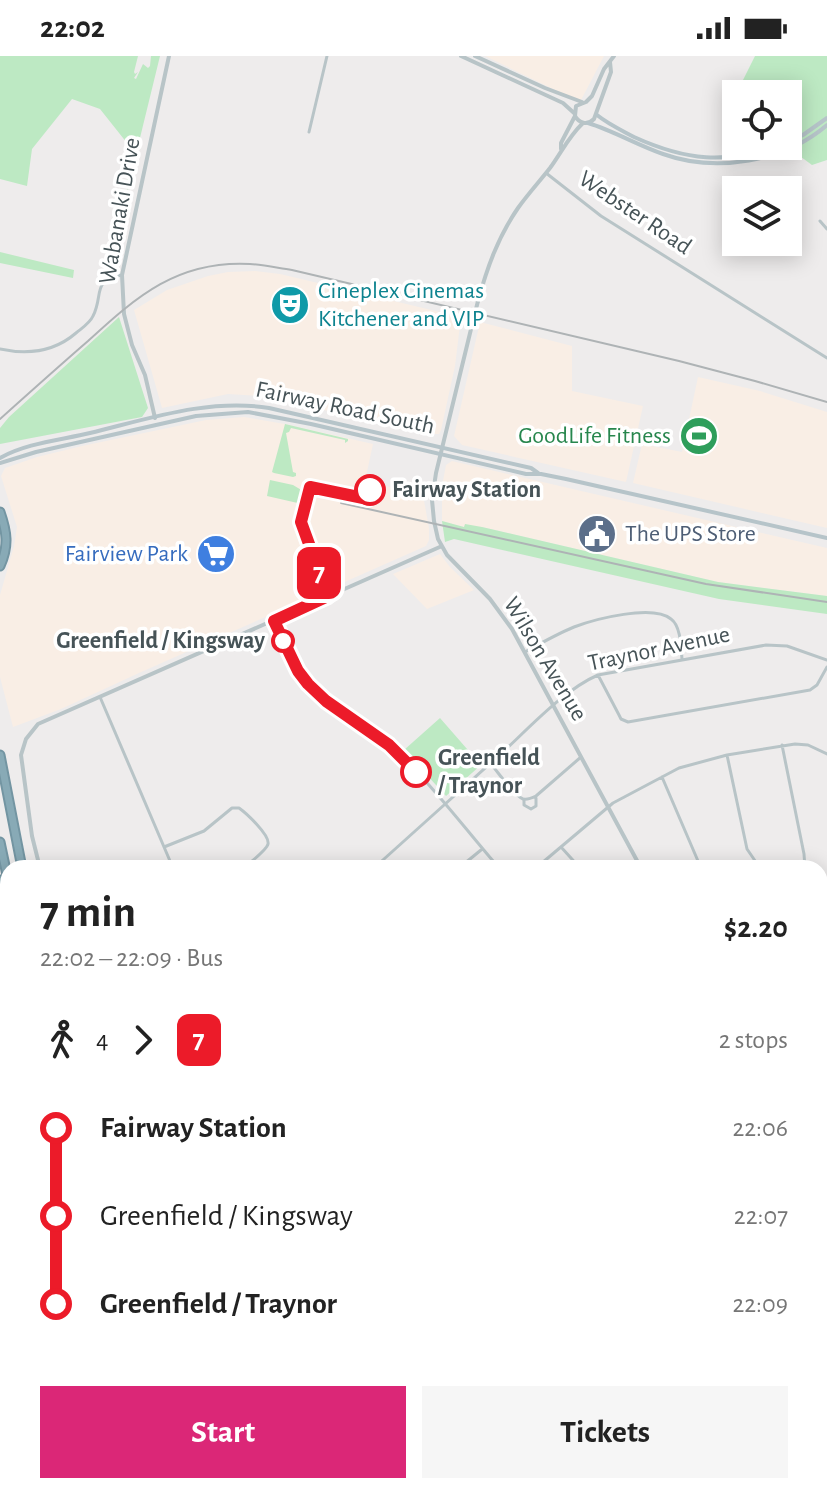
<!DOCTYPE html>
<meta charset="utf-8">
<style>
:root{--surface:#fff;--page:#f6f6f6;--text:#222;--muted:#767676;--accent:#db2777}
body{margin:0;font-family:"Alegreya Sans",sans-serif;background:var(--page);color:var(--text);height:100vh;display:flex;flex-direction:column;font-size:30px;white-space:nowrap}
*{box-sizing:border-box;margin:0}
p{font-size:26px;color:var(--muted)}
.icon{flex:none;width:44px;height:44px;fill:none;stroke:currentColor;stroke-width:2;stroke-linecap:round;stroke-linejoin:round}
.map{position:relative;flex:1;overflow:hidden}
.panel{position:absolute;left:0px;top:804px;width:828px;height:634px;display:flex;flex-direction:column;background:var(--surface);border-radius:24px 24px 0 0;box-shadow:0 4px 20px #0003}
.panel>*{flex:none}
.badge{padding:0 16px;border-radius:12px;font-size:28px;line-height:52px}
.buttons{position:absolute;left:722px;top:24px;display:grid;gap:16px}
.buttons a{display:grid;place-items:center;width:80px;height:80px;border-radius:0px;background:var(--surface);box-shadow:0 4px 20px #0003;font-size:40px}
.map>.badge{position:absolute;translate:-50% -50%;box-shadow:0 0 0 4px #fff}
.legs{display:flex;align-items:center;gap:12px;height:88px;padding:0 40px;font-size:26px}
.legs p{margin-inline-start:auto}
.headline{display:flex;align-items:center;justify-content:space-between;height:136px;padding:0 40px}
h1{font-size:44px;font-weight:600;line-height:60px}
.cta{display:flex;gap:16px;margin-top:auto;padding:16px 40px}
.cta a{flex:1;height:92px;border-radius:0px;background:var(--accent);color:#fff;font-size:32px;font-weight:600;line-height:92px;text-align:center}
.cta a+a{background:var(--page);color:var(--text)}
ul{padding:0 40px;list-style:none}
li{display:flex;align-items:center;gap:28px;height:88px;font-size:30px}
li i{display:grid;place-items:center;width:12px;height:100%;margin:0 10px;background:currentColor}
li i::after{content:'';width:20px;height:20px;margin:-10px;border:6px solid;border-radius:50%;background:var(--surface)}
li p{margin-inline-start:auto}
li:first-child i{background:linear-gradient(#0000 50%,currentColor 0)}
li:last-child i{background:linear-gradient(currentColor 50%,#0000 0)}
.status{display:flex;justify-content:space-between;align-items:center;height:56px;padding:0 40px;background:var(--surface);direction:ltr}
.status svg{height:22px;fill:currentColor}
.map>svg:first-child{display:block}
.commercial{fill:#f9eee5}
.green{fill:#bde9c3}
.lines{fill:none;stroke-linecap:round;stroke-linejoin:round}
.stream{stroke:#8ee1dd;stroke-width:2}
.motorway-casing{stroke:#7395a2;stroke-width:11}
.minor{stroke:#b8c4c7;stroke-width:3}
.tertiary{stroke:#b8c4c7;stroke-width:4}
.secondary{stroke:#b6c4c9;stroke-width:4}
.motorway{stroke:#88aab6;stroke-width:7}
.tram{stroke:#aeb3b5;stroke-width:2}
.rail{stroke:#aeb3b5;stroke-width:2}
.tertiary-bridge{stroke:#b8c4c7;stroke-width:4}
.line-1-casing{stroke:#fff;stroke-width:18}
.line-1{stroke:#ec1b29;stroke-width:12}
.stop-1-dot{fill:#fff;stroke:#ec1b29;stroke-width:4}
.labels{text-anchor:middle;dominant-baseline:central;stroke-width:7;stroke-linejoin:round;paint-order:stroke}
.street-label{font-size:24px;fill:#465357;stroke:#fff}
.culture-label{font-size:24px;fill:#0d838f;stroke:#fff;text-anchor:start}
.leisure-label{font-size:24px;fill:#27864d;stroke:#fff;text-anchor:end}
.stop-label{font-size:24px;font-weight:bold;fill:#465357;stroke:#fff;text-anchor:start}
.service-label{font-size:24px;fill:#4e5e75;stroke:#fff;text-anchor:start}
.shop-label{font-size:24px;fill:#366cbe;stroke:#fff;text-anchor:end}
</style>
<div class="status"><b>22:02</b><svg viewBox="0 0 49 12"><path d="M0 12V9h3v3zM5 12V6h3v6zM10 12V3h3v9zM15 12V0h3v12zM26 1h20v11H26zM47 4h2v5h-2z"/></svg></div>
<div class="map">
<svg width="827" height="1437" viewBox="0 0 827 1437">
<rect width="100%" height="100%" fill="#eeecec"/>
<path class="commercial" d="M 485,0 L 604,0 L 580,46 Z
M 228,216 L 255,215 L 280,218 L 461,261 L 455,310 L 441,374 L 439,378 L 430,378 L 262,340 L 228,338 L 162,352 L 134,254 L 167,234 L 208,220 Z
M 480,266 L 572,290 L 572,335 L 643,350 L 626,426 L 462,389 L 454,380 Z
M 698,321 L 760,335 L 827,356 L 827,472 L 633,427 L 642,388 L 682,396 Z
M 244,361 L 285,368 L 373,388 L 365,425 L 423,439 L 429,472 L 429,484 L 426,490 L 139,617 L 61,653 L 13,671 L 0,621 L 0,539 L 14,490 L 17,471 L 1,420 L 5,412 L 37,401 L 82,390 L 206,364 Z
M 452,405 L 827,492 L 827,540 L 718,526 L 482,471 L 464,471 L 442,465 L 442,430 L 446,409 Z
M 440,498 L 450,511 L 474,534 L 427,553 L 393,518 Z
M 8,983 L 8,1088 L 0,1078 L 0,985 L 3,988 Z"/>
<path class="green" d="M 0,0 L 138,0 L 134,16 L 135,18 L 138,16 L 134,22 L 136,23 L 143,8 L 148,12 L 150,10 L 151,0 L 160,0 L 127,135 L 127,87 L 100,53 L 72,43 L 32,93 L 27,130 L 0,123 Z
M 755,0 L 827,0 L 827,104 L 812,109 L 786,90 L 788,90 L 788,38 L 736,38 Z
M 0,196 L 74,214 L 73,222 L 0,207 Z
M 119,261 L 148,352 L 142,361 L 0,388 L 0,372 L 9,361 Z
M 285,368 L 348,383 L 348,385 L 345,387 L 345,384 L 291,372 L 289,376 L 286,377 L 293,416 L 296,417 L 296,420 L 293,421 L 274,417 L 272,416 Z
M 270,424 L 293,429 L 303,435 L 302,448 L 267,440 Z
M 442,465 L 464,471 L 465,468 L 482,471 L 718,526 L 827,540 L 827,558 L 719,543 L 454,483 L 445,486 Z
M 440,662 L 481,709 L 446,740 L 404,694 Z
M 827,1210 L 827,1418 L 820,1420 L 820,1217 Z
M 0,1245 L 8,1245 L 8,1420 L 0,1420 Z"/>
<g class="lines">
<path class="stream" d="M 820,1394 L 827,1391"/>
<g class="motorway-casing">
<path id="motorway" d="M 0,456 C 7,476 9,490 0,510
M 0,699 L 22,812
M 0,786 L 8,824
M 0,824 L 8,842
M 440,1430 L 445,1437
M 447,1430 L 453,1437
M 460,1430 L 466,1437
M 469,1430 L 475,1437
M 812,1437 L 827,1432"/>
</g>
<path class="minor" d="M 309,76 L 327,0
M 546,117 L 601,160 L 827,302
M 820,165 L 827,173
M 0,293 C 28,299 54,296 76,277 C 82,272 90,267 93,260 C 104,239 91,224 122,219
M 274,565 C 286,591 297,617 318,638 C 343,662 377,676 402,700 C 437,735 467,775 499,812
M 525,596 C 541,587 557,578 574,571 C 595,563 653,548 671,563 C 681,570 681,592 682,603
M 598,619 L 619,659 L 621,663 L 628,666 L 810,634 L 817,629 L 827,611
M 100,641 L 173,812
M 782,689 L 804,798 L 805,812
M 727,699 L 747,793 L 760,812
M 491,708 C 498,716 514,740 523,743 C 528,744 532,742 536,740 L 581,701
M 662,721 L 701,812
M 524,743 L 524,749 L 531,753 L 536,750 L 536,742
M 164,791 L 204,775 L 232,752 L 239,752 C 246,757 270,779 268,788 C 267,794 249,807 244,812
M 561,791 L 580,812
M 374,812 C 417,773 460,735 503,696 C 529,672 565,633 598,619 L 766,589 L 787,590 L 827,604
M 459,812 L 481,794
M 536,812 L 613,747 L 679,712 L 727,699 L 795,688 L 808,689 L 827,698
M 820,883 L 827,886
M 0,900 L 8,910
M 0,916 L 8,909
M 820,970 L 827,966
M 820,1028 L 827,1024
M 820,1034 L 827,1047
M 820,1087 L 827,1083
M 820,1135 L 827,1143
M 0,1153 L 8,1146
M 221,1430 L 227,1437
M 261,1437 L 270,1430
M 344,1437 L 353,1430
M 553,1437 L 561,1430
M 645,1437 L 653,1430
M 739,1437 L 748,1430"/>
<path class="tertiary" d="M 461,0 L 563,47 L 574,57
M 475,0 L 545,32 L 582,46
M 575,60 C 579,67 587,70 594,63 L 611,16 L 610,6
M 561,93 L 561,87 L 575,60 L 576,50 L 586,46 L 592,40 L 604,13 L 614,0
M 478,245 C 487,212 498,181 518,152 C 528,138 539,126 550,112 C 561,97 569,80 583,67
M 472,269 L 436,417 L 432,444 L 434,465 L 438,483 L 447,499 L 490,543 L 512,573 L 641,812
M 155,362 L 145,319 L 132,289 L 124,258 L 122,219 L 169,0
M 40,812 L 32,780 L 21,699 L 26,683 L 38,668 L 442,490
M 484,1430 L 490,1437
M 127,1437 L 136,1430"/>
<path class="secondary" d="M 597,59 C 608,68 621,74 634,81 C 687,105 724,108 780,90
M 588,67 C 614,75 637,89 663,98 C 716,117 784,106 827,69
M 788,86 L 803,79 L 827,62
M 0,402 C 26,387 61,384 90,377 C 148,363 209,342 269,352 L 531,412 L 538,417
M 0,407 L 36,396 L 196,360 L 248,356 L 311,368 L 526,418 L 541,418 L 566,423 L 827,482
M 0,1085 L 8,1094
M 0,1095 L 8,1103
M 362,1430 L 368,1437"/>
<use href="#motorway" class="motorway"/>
<path class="tram" d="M 341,447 L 706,528 L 827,546"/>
<path class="rail" d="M 0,363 C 29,337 58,311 88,285 C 137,240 178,204 250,208 C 264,209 278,212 292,214 L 679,305 L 755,325 L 827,346"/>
<path class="tertiary-bridge" d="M 472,269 L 478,245"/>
</g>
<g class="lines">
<g class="line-1-casing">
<path id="line-1" d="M 370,434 L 368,443 L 310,431 L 301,466 L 328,540 L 274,565 L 298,615 L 308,628 L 326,645 L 389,689 L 416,716"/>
</g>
<use href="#line-1" class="line-1"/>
</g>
<defs>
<g id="theatre-disc" transform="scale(2)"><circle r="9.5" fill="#0f9aa8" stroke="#fff"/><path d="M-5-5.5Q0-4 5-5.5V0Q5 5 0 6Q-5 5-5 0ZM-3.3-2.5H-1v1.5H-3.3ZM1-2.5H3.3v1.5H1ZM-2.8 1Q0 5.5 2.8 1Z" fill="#fff"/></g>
<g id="stadium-disc" transform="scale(2)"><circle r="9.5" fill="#2e9e5b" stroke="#fff"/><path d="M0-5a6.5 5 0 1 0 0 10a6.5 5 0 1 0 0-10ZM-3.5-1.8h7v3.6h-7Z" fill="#fff"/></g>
<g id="civic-disc" transform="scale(2)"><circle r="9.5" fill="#5c6f8a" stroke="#fff"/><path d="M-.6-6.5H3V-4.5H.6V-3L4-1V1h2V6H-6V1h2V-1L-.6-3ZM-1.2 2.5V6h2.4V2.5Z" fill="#fff"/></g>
<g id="supermarket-disc" transform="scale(2)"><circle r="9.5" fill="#3f7fe0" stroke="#fff"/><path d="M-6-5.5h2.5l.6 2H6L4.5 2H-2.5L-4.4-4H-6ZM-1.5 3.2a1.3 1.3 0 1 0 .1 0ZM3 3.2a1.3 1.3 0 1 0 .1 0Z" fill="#fff"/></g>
</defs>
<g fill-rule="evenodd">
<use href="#theatre-disc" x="290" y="249"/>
<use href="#stadium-disc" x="699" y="380"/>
<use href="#civic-disc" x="597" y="478"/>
<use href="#supermarket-disc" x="216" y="498"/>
</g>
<g class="stop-1-dot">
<circle cx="370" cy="434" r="14"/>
<circle cx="283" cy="585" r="10"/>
<circle cx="416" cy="716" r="14"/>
</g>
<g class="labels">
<g class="street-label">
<text transform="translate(120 155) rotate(-80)">Wabanaki Drive</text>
<text transform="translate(635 157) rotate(34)">Webster Road</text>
<text transform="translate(345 352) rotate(12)">Fairway Road South</text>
<text transform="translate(659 593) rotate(-12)">Traynor Avenue</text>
<text transform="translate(545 603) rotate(59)">Wilson Avenue</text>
</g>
<g class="culture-label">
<text x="318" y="235">Cineplex Cinemas<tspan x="318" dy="28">Kitchener and VIP</tspan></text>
</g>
<g class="leisure-label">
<text x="671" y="380">GoodLife Fitness</text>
</g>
<g class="stop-label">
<text x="392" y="434">Fairway Station</text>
<text x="265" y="585" text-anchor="end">Greenfield / Kingsway</text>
<text x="438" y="702">Greenfield<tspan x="438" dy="28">/ Traynor</tspan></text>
</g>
<g class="service-label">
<text x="625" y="478">The UPS Store</text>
</g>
<g class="shop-label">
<text x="188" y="498">Fairview Park</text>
</g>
</g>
</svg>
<div class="buttons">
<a><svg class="icon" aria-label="locate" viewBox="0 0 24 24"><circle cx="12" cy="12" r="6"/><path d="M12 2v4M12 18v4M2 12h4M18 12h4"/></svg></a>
<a><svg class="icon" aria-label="layers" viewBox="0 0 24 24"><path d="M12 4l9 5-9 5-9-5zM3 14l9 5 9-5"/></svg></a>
</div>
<b class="badge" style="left:319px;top:517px;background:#ec1b29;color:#fff">7</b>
<section class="panel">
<div class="headline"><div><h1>7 min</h1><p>22:02 – 22:09 · Bus</p></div><b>$2.20</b></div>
<div class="legs"><svg class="icon" aria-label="walk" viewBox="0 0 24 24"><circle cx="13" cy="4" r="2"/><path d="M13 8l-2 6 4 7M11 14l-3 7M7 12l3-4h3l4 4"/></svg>4<svg class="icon" aria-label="forward" viewBox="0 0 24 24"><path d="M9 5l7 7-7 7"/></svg><b class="badge" style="background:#ec1b29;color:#fff">7</b><p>2 stops</p></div>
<ul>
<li><i style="color:#ec1b29"></i><b>Fairway Station</b><p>22:06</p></li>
<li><i style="color:#ec1b29"></i><span>Greenfield / Kingsway</span><p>22:07</p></li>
<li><i style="color:#ec1b29"></i><b>Greenfield / Traynor</b><p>22:09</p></li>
</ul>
<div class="cta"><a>Start</a><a>Tickets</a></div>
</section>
</div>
